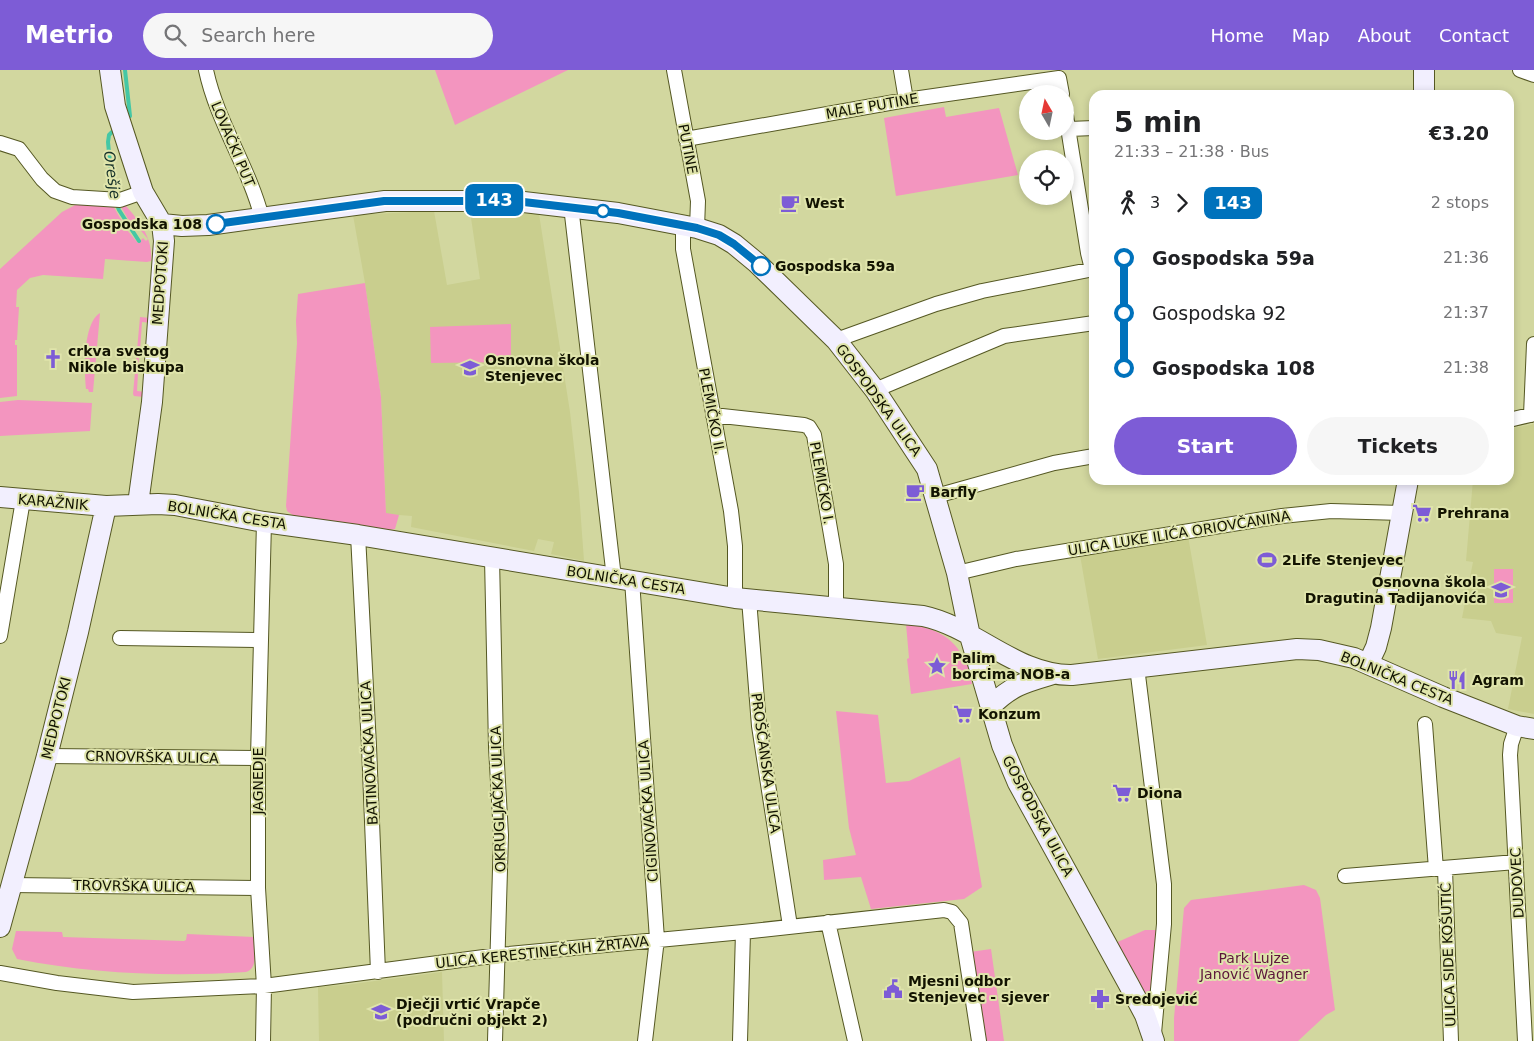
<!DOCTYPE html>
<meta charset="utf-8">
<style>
:root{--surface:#fff;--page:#f6f6f6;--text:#202124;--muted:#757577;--accent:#7d5cd6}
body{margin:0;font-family:"DejaVu Sans",sans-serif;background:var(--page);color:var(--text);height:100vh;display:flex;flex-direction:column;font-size:19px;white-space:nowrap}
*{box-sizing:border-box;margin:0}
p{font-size:16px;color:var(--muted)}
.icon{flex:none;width:28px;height:28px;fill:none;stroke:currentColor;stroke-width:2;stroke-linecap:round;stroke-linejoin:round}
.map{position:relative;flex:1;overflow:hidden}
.panel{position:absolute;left:1089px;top:20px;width:425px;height:395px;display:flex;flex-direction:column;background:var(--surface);border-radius:15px;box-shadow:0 2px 8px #0003}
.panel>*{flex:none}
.badge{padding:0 10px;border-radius:8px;font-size:18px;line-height:32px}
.needle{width:32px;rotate:351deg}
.buttons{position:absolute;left:1019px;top:15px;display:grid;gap:10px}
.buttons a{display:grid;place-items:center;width:55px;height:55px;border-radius:50%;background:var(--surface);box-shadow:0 2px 8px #0003;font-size:25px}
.map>.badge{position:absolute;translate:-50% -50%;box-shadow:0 0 0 2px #fff}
.legs{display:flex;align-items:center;gap:8px;height:55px;padding:0 25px;font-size:16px}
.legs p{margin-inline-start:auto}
.summary{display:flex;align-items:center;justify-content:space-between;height:85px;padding:0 25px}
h1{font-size:28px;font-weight:600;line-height:38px}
.button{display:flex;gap:10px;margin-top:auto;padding:10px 25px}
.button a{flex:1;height:58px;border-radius:30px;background:var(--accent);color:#fff;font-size:20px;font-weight:600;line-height:58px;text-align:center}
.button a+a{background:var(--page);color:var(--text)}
ul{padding:0 25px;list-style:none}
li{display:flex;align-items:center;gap:18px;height:55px;font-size:19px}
li i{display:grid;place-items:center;width:8px;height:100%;margin:0 6px;background:currentColor}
li i::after{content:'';width:12px;height:12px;margin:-6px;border:4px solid;border-radius:50%;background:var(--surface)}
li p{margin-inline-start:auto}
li:first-child i{background:linear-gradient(#0000 50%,currentColor 0)}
li:last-child i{background:linear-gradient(currentColor 50%,#0000 0)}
header{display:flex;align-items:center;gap:30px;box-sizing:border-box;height:70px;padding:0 25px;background:var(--accent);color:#fff}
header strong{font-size:24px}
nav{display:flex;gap:28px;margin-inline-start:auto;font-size:18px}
.search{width:350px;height:45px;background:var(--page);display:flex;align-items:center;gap:12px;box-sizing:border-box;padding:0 18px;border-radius:28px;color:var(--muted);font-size:19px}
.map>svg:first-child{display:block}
.built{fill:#c9ce8e}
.green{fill:#f395bf}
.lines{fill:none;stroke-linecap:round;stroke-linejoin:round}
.stream{stroke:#45c7a5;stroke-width:4}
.street-casing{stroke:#555823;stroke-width:16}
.secondary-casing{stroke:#555823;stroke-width:22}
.street{stroke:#fff;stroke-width:14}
.secondary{stroke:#f2effe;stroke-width:20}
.line-1-casing{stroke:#fff;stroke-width:11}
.line-1{stroke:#0072bc;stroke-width:8}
.stop-1-dot{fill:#fff;stroke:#0072bc;stroke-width:2.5}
.labels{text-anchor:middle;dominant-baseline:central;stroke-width:4;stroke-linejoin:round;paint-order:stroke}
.street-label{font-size:14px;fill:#121301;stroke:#dfe4ab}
.poi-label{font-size:14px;font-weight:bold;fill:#121301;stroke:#dfe4ab;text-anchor:start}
.stop-label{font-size:14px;font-weight:bold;fill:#121301;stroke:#dfe4ab;text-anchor:end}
.park-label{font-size:14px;fill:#5c143b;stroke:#dfe4ab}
.water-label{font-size:15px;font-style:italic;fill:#163129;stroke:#dfe4ab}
</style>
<header>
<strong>Metrio</strong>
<div class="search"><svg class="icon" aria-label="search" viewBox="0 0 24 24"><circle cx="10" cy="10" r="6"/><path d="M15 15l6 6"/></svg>Search here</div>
<nav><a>Home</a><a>Map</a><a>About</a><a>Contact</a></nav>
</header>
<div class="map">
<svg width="1534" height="971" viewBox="0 0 1534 971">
<rect width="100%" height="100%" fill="#d2d79f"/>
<path class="built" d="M 434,141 L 447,215 L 480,209 L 470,141 L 539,144 L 570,342 L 579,422 L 584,491 L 551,484 L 554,472 L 538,469 L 534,481 L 411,457 L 412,446 L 386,444 L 381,327 L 365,213 L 353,145 Z
M 1534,354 L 1534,644 L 1508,639 L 1522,567 L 1496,563 L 1491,551 L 1462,548 L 1473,492 L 1466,491 L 1473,410 L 1509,410 L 1509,359 Z
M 1188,466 L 1207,575 L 1098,589 L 1080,485 Z
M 442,902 L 444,971 L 319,971 L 318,917 L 345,915 Z"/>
<path class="green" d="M 435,0 L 568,0 L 455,55 Z
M 944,37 L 946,47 L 999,38 L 1018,105 L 896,126 L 884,48 Z
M 79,133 L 112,134 L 127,160 L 138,173 L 143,168 L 146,171 L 148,169 L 136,155 L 132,156 L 120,135 L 126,136 C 140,152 153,168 151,191 L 147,192 L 105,189 L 103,209 L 43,205 L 30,208 L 17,220 L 16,237 L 19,237 L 17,270 L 15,270 L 15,275 L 17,275 L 17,326 L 0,328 L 0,199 L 62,142 Z
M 365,213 L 381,327 L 386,443 L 399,445 L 395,459 L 389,460 L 294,446 L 287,441 L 286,436 L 297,273 L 296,251 L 298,224 Z
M 100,243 L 93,322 L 89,322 L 88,319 L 86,319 C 84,300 83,253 100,243 Z
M 140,247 L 150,248 L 151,253 L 142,252 L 140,281 L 148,282 L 148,285 L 139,285 L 137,321 L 146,322 L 144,327 L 134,326 L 133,324 Z
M 511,254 L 511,292 L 431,293 L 430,257 Z
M 18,330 L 92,333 L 90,361 L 0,366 L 0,332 Z
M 1494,499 L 1513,499 L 1513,533 L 1494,533 Z
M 906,554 C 941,558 960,571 971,605 L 970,606 L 972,614 L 911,624 L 907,589 L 909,588 Z
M 836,641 L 878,645 L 886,713 L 909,711 L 960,687 L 982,817 L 964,829 L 871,839 L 861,807 L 824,810 L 823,790 L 856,785 L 849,758 Z
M 1304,815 L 1316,820 L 1320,828 L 1335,940 L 1326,945 L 1298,971 L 1174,971 L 1174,948 L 1184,838 L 1191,830 Z
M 1145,860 L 1158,860 L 1151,921 L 1145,924 L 1113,874 Z
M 16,861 L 62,862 L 63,867 L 184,871 L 186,870 L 187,864 L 254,867 C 254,878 259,898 246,902 C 170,907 92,904 17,889 L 12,879 Z
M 991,879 L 1004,971 L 983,971 L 970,882 Z"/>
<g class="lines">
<path class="stream" d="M 125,0 L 130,46
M 112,62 L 109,65 L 108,72 L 113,125
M 116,132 L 119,140 L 139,171"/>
<g class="street-casing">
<path id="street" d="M 206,0 C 217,52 249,97 262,148
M 674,0 L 698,131 L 697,158
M 901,0 L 906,30
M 1520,0 L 1534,5
M 1065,39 L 1088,183 L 1092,199
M 1069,59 L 1094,58
M 686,69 L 906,30 L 1059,8 L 1062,24
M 0,73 L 19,79 L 42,109 L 55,121 L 72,127 L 120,130 L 143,122
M 571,136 L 614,508
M 683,155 L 683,179 L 731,441 L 735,476 L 735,528
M 836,270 L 936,234 L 982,221 L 1094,199
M 875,320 L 1004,266 L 1094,253
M 713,345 L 804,355 L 809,357 L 814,365 L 836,494 L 836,536
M 1531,345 L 1534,274
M 1509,350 L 1534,344
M 936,426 L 1054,393 L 1094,386
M 358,465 L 369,676 L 378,902
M 492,488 L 496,677 L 501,765 L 495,971
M 957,503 L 1016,489 L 1282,446 L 1331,441 L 1402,443
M 632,510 L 657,869 L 645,971
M 749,529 L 759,656 L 790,856
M 0,566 L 23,430
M 120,568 L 260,570
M 1137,597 L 1164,814 L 1164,854 L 1154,963
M 1425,654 L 1436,799
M 1517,656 L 1511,674 L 1510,685 L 1525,971
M 47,686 L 258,688
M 1445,799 L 1451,971
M 1345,806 L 1516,792
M 11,815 L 258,818
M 828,852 L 855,971
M 0,903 L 57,913 L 133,922 L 264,916 L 499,885 L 743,862 L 944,840 L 952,842 L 961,853 L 979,971
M 263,971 L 264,916 L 258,818 L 258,688 L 264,452
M 740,971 L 743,862"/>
</g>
<g class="secondary-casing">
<path id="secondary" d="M 110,0 L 115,36 L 143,122 L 162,154 L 164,171 L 152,332 L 138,434
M 1424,0 L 1424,25
M 162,154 L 182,156 L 208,155 L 385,131 L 515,131 L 618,143 L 697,158 L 719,165 L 734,174 L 757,193 L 836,270 L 875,320 L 927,399 L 957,503 L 970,566 L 1002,675 L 1018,713 L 1129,915 L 1145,945 L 1154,971
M 0,427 L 106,436 L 158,434 L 175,435 L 264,452 L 358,465 L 735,528 L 923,546 C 975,557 1017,606 1072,605 L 1297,579 L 1319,580 L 1354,588 L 1443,627 L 1517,656 L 1534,659
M 1368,594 L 1376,577 L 1381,558 L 1408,410
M 991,636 C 1012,615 1026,612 1053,604
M 0,857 L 47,686 L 78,562 L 106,436"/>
</g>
<use href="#street" class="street"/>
<use href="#secondary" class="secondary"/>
</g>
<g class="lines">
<g class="line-1-casing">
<path id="line-1" d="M 216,154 L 384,131 L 515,131 L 618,143 L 697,158 L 719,165 L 734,174 L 761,196"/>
</g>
<use href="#line-1" class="line-1"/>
</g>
<defs>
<g id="cafe-bare" transform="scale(1.5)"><path d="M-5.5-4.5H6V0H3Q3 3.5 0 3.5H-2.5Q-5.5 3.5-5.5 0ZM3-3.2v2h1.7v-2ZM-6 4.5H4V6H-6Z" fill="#7d5cd6" stroke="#dfe4ab" stroke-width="2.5" paint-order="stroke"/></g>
<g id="church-bare" transform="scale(1.5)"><path d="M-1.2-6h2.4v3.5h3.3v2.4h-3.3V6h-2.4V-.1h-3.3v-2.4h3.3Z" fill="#7d5cd6" stroke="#dfe4ab" stroke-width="2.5" paint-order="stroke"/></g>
<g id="school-bare" transform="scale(1.5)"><path d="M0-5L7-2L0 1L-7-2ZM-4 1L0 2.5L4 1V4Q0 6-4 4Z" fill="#7d5cd6" stroke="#dfe4ab" stroke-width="2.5" paint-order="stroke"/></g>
<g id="supermarket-bare" transform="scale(1.5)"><path d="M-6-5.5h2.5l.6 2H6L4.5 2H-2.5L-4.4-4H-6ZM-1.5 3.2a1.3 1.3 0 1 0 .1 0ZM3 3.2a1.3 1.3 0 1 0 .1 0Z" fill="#7d5cd6" stroke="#dfe4ab" stroke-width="2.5" paint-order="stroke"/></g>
<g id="stadium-bare" transform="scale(1.5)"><path d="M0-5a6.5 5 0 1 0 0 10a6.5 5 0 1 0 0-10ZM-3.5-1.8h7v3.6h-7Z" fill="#7d5cd6" stroke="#dfe4ab" stroke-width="2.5" paint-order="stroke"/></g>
<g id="sight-bare" transform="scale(1.5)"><path d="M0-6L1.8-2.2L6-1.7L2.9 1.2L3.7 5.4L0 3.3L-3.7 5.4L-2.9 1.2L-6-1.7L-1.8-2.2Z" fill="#7d5cd6" stroke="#dfe4ab" stroke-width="2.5" paint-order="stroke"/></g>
<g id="restaurant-bare" transform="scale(1.5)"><path d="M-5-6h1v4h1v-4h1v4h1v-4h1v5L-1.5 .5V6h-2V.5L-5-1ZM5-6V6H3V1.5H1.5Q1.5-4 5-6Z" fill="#7d5cd6" stroke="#dfe4ab" stroke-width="2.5" paint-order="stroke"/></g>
<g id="civic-bare" transform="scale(1.5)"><path d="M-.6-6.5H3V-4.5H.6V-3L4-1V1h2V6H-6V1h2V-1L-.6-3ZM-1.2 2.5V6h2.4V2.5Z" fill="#7d5cd6" stroke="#dfe4ab" stroke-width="2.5" paint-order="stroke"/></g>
<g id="pharmacy-bare" transform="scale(1.5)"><path d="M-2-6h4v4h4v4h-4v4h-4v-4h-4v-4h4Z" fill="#7d5cd6" stroke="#dfe4ab" stroke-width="2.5" paint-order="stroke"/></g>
</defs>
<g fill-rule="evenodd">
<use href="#cafe-bare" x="790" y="133"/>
<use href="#church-bare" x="53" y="289"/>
<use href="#school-bare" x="470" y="298"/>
<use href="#cafe-bare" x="915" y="422"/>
<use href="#supermarket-bare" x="1422" y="443"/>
<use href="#stadium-bare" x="1267" y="490"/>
<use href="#school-bare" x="1501" y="520"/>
<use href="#sight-bare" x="937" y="596"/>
<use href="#restaurant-bare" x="1457" y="610"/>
<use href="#supermarket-bare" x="963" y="644"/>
<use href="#supermarket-bare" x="1122" y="723"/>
<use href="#civic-bare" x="893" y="919"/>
<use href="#pharmacy-bare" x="1100" y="929"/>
<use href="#school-bare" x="381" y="942"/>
</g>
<g class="stop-1-dot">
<circle cx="603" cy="141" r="6"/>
<circle cx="216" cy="154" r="9"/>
<circle cx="761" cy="196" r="9"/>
</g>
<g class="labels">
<g class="street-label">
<text transform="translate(872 36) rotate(-10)">MALE PUTINE</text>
<text transform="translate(233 74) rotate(67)">LOVAČKI PUT</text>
<text transform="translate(688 79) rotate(79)">PUTINE</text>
<text transform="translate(160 213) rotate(-86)">MEDPOTOKI</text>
<text transform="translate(879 330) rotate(54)">GOSPODSKA ULICA</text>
<text transform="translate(712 341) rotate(79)">PLEMIČKO II.</text>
<text transform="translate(822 413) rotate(80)">PLEMIČKO I.</text>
<text transform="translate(53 432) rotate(5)">KARAŽNIK</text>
<text transform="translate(227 445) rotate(9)">BOLNIČKA CESTA</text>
<text transform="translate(1179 463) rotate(-9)">ULICA LUKE ILIĆA ORIOVČANINA</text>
<text transform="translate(626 510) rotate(9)">BOLNIČKA CESTA</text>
<text transform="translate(1397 608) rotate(22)">BOLNIČKA CESTA</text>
<text transform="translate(56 648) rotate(-76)">MEDPOTOKI</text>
<text transform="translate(369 683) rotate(-93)">BATINOVAČKA ULICA</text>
<text transform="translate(152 687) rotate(1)">CRNOVRŠKA ULICA</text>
<text transform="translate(766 693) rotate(82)">PROŠČANSKA ULICA</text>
<text transform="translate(258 711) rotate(-90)">JAGNEDJE</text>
<text transform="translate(498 729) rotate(-92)">OKRUGLJAČKA ULICA</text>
<text transform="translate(648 741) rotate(-94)">CIGINOVAČKA ULICA</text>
<text transform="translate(1038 746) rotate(62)">GOSPODSKA ULICA</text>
<text transform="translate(1517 813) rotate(-93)">DUDOVEC</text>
<text transform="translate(134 816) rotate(1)">TROVRŠKA ULICA</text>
<text transform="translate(542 882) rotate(-6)">ULICA KERESTINEČKIH ŽRTAVA</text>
<text transform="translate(1448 885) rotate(-92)">ULICA SIDE KOŠUTIĆ</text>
</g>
<g class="poi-label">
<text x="805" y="133">West</text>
<text x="68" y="281">crkva svetog<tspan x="68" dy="16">Nikole biskupa</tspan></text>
<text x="485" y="290">Osnovna škola<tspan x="485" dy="16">Stenjevec</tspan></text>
<text x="930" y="422">Barfly</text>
<text x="1437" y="443">Prehrana</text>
<text x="1282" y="490">2Life Stenjevec</text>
<text x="1486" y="512" text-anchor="end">Osnovna škola<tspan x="1486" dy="16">Dragutina Tadijanovića</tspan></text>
<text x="952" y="588">Palim<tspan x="952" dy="16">borcima NOB-a</tspan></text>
<text x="1472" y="610">Agram</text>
<text x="978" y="644">Konzum</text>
<text x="1137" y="723">Diona</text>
<text x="908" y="911">Mjesni odbor<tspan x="908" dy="16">Stenjevec - sjever</tspan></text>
<text x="1115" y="929">Sredojević</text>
<text x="396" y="934">Dječji vrtić Vrapče<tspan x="396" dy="16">(područni objekt 2)</tspan></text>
</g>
<g class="stop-label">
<text x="202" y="154">Gospodska 108</text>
<text x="775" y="196" text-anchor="start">Gospodska 59a</text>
</g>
<g class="park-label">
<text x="1254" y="888">Park Lujze<tspan x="1254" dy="16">Janović Wagner</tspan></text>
</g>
<g class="water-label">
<text transform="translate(112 105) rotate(82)">Orešje</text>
</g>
</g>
</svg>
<div class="buttons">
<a><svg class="needle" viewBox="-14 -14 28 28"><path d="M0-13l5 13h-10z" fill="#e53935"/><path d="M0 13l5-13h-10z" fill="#757577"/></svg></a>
<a><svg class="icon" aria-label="locate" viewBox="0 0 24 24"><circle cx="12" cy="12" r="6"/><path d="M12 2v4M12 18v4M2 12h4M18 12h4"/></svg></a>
</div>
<b class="badge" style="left:494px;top:130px;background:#0072bc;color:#fff">143</b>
<section class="panel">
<div class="summary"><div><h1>5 min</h1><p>21:33 – 21:38 · Bus</p></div><b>€3.20</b></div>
<div class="legs"><svg class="icon" aria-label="walk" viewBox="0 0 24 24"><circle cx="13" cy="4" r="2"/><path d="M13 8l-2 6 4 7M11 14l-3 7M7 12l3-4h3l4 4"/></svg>3<svg class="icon" aria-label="forward" viewBox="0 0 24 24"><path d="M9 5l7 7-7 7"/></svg><b class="badge" style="background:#0072bc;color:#fff">143</b><p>2 stops</p></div>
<ul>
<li><i style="color:#0072bc"></i><b>Gospodska 59a</b><p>21:36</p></li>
<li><i style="color:#0072bc"></i><span>Gospodska 92</span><p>21:37</p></li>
<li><i style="color:#0072bc"></i><b>Gospodska 108</b><p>21:38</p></li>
</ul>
<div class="button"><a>Start</a><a>Tickets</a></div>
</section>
</div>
